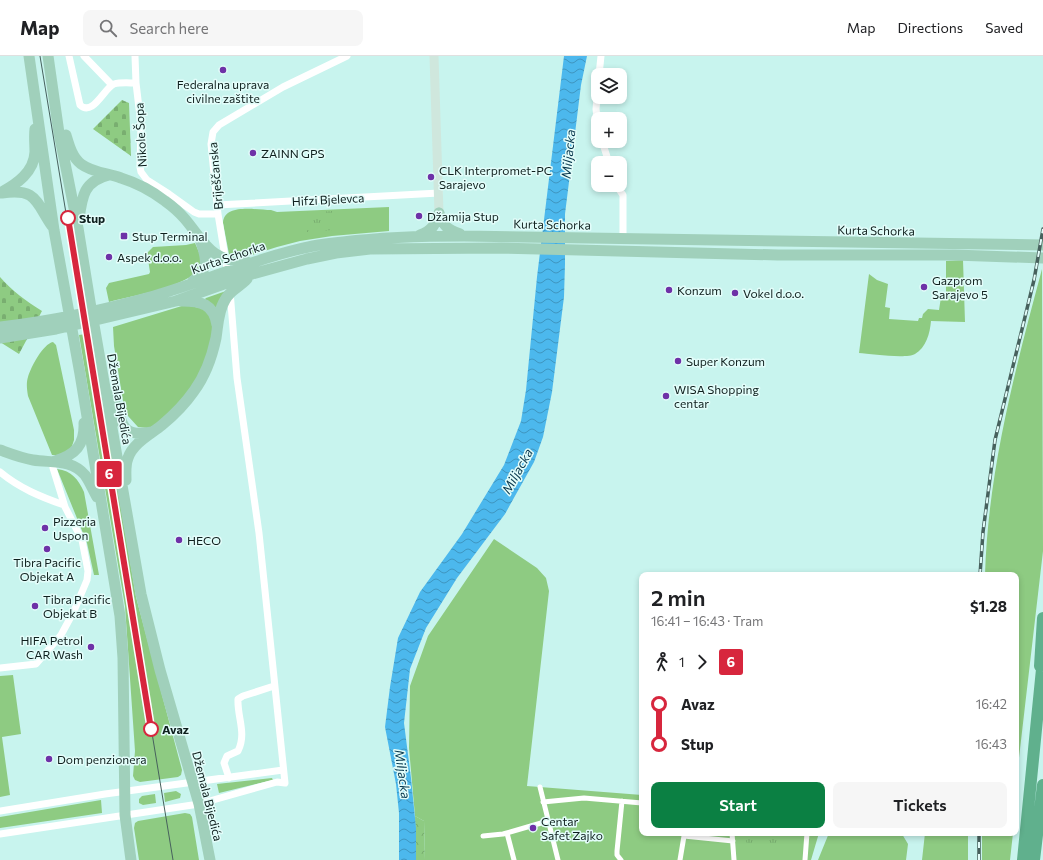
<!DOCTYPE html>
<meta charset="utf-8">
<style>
:root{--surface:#fff;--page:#f6f6f6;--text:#202124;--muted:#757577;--line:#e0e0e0;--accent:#0b8043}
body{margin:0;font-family:Commissioner,sans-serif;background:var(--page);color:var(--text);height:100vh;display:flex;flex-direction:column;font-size:15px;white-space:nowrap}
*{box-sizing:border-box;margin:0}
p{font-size:13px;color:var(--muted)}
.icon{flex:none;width:22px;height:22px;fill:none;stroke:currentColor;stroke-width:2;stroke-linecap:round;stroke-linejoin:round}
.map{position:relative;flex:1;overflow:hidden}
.panel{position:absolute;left:639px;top:516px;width:380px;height:264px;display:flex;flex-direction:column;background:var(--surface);border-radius:8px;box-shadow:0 2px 6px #0003}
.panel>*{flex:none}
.badge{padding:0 8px;border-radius:3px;font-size:14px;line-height:26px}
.controls{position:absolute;left:591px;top:12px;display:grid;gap:8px}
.controls a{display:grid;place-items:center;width:36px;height:36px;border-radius:8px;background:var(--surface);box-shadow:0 2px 6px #0003;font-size:20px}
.map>.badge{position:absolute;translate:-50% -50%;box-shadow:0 0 0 2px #fff}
.legs{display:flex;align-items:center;gap:6px;height:44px;padding:0 12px;font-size:13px}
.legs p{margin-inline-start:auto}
.summary{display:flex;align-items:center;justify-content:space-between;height:68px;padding:0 12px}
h1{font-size:22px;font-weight:600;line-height:30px}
.primary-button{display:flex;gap:8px;margin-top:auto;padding:8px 12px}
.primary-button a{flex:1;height:46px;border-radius:8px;background:var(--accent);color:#fff;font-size:16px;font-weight:600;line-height:46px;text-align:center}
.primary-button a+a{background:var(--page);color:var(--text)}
ul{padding:0 12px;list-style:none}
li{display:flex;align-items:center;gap:14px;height:40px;font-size:15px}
li i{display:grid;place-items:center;width:6px;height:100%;margin:0 5px;background:currentColor}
li i::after{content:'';width:10px;height:10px;margin:-5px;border:3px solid;border-radius:50%;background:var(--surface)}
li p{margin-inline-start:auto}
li:first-child i{background:linear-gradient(#0000 50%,currentColor 0)}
li:last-child i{background:linear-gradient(currentColor 50%,#0000 0)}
header{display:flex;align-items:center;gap:24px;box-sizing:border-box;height:56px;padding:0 20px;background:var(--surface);border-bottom:1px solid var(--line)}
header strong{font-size:19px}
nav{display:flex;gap:22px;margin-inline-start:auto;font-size:14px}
.search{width:280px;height:36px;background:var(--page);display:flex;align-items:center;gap:10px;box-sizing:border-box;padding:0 14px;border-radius:8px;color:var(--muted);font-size:15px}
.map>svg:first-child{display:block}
.grass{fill:#8ecb82}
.forest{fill:url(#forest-crowns)}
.cemetery{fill:url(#cemetery-stones)}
.park{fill:url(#park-tufts)}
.water{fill:url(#water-waves)}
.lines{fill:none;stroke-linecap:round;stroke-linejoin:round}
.pedestrian{stroke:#fff;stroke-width:5}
.minor{stroke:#fff;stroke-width:7}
.secondary{stroke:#cfe7dd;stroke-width:9}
.primary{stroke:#a0d0bb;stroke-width:11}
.motorway{stroke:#60b08d;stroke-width:12}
.tram{stroke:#47615d;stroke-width:1}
.rail-casing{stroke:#47615d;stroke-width:3.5}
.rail{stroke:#e3fdfa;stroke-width:2;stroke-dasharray:6;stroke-linecap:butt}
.line-1-casing{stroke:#fff;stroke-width:9}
.line-1{stroke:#d7263d;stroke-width:6}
.poi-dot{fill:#6e31a7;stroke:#e3fdfa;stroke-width:1.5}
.stop-1-dot{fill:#fff;stroke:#d7263d;stroke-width:2}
.labels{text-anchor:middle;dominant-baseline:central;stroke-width:3;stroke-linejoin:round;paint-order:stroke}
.poi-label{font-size:12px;fill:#0e1f1d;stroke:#e3fdfa;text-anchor:start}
.street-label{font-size:12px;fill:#0e1f1d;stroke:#e3fdfa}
.stop-label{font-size:12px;font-weight:bold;fill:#0e1f1d;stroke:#e3fdfa;text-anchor:start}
.water-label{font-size:13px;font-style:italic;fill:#07374d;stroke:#e3fdfa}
</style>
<header>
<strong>Map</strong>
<div class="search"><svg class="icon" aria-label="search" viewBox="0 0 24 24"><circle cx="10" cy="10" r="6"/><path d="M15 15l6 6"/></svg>Search here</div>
<nav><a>Map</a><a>Directions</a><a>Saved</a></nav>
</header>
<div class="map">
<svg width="1043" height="804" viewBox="0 0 1043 804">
<defs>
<pattern id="forest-crowns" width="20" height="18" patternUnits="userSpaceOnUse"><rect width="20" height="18" fill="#8ecb82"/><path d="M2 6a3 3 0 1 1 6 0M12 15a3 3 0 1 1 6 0" fill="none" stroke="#79ae70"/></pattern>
<pattern id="cemetery-stones" width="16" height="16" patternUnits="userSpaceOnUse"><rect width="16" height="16" fill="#8ecb82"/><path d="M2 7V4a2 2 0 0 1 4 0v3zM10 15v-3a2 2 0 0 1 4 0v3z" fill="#79ae70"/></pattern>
<pattern id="park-tufts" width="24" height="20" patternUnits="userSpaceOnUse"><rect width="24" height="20" fill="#8ecb82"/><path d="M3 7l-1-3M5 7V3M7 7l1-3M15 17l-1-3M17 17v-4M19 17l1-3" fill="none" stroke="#79ae70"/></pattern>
<pattern id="water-waves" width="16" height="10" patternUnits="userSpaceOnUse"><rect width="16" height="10" fill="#4cb8ed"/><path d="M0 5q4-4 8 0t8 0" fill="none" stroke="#3e95bf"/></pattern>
</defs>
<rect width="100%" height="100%" fill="#c8f4ee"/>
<path class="grass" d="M 389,151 L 389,175 L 332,180 L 300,185 L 277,191 L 252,199 L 241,201 L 229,198 L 223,167 C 224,147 256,154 271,154 L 277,156 Z
M 195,187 C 198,194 203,203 200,211 C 190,231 130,240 109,246 L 106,232 L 109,227 L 149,218 L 150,216 L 147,197 L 153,191 L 186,189 Z
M 963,204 L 965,266 L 931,265 C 930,277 926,292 915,298 C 907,303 870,298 859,297 L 869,218 L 877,224 L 888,228 L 885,251 L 890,252 L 889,263 L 918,265 L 919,262 L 922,262 L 923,258 L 928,253 L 939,254 L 941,241 L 946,241 L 946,205 Z
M 1042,213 L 1043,495 L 1017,719 L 1016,740 L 1016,519 L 985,519 C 988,415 1015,314 1042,213 Z
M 226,235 L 216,254 L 205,243 L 206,242 Z
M 185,249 L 205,253 L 212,262 L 213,281 L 205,309 L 180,349 L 158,368 L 148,372 L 138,371 L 128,360 L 124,351 L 114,290 L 113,271 Z
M 92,277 L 136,541 L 182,714 L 181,719 L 178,721 L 140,726 L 135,724 L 133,720 L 135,695 L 125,550 L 79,279 Z
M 53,286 L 56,289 L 74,374 L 74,384 L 71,393 L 61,399 L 52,399 L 28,340 C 27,334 26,327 28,321 C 31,311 43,288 53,286 Z
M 57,413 C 72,415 78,423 84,436 L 99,519 L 94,519 L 87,487 Z
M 494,483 L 537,512 L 546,522 L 549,535 L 527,730 L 642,739 L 642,777 L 819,777 L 811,804 L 425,804 L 424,765 L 415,760 L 409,692 L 410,630 L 428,580 Z
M 13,619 L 21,678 L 2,681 L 10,739 L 0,741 L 0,620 Z
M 272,722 L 273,724 L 219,737 L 217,728 Z
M 176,735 L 181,738 L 180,742 L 165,746 L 164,737 Z
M 155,738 L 156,747 L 143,749 L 139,747 L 139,743 L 142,740 Z
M 101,744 L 102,757 L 0,772 L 0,761 Z
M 185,757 L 190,758 L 192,761 L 199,804 L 139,804 L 134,772 L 135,767 L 138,765 Z
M 829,777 L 902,778 L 908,788 L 906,804 L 818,804 Z
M 925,777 L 968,777 L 968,804 L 922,804 Z
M 982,777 L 1013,777 L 1010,804 L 982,804 Z"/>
<path class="forest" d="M 415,760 L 424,765 L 425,804 L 416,804 Z"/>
<path class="cemetery" d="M 122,44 L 129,47 L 131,100 L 93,73 Z
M 0,221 C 12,235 26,245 42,255 L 19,298 L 0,286 Z"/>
<path class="park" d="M 332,155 L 333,174 L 307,176 L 306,157 Z
M 744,777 L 788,777 C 790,786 785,796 775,794 C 770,793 767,791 762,791 C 759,791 756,793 753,794 L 748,792 Z"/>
<path class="water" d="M 564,0 L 587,0 L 581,29 L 565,158 L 565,208 L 564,241 L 552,336 L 543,381 L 534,406 L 505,458 L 457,522 L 426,572 L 410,613 L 404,667 L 411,722 L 416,772 L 416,804 L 399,804 L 399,757 L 396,728 L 385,671 L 390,631 L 398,582 L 420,536 L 462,478 L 504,409 L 521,365 L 526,334 L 537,221 Z"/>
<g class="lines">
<path class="pedestrian" d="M 540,731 L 558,804
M 543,746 L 584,742 L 642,747
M 507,777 L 514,804
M 684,777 L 684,780 L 733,785
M 732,777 L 734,804
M 483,780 L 503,778 L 548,765
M 621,804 L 617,799 L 617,795 L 622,745
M 680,804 L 684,780
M 805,804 L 807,777"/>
<path class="minor" d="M 69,0 L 80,49 C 93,61 104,32 114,28 C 121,26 129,27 136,27
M 84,0 L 112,29
M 135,0 L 136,27 L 141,69 L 140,111 L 141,116 L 147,124 L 169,138 L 194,156 L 199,158 L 218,158
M 599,19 L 601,0
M 598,32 L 596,53 L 598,70
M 602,85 L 609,107
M 616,129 L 623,139 L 623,182
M 217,149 L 439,137
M 228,219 L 218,158 L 211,88 L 213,76 L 219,69 L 283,31 L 347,0
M 0,416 C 19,432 41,441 64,449
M 0,612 L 36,608 L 61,579 L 74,555 L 87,524 L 88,515 L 82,484 L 65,451 L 53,412
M 229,722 L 224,707 L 227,700 L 238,695 C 247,677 237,661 238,643 L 243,640 L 274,630
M 0,755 L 105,738 L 283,714
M 0,778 L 199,748 L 277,726 L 285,727 L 259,477 L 237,322 L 230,235"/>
<path class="secondary" d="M 434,0 L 439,157"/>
<path class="primary" d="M 29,0 L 54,174 L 80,318 L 120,560 L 123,602 L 125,759 L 131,804
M 48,0 L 59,77 L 78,172 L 91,252 L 141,538 L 160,614 L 199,748 L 210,804
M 66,79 C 69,89 72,101 81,108 C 93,117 108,117 121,122 C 137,127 152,135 165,145 C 172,150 179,156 185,163 C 206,188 210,205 247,206
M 0,137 C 17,128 34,116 35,96 C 35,88 34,81 35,73
M 2,137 C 37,132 35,145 52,170
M 439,157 C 444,171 447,173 460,178
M 79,163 C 82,140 84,125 109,119
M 420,179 C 432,175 435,169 439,157
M 193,225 C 209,214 207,203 201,186
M 182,245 C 201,245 214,248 217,269
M 0,271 C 52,265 104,254 154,240 C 208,224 259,201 313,190 C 323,188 333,187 343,186 C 384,181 424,180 464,180 L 1043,189
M 0,282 L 56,273 L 100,263 L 176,245 L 252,218 L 307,203 L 336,197 L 370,193 L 501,192 L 778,199 L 954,199 L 1043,202
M 108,338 C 127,355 111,384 152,376
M 0,394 C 11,398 21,402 33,404 C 52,407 71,403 85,419 C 90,426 93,434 97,441
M 55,405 C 75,399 85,389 84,367
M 126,424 C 126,417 125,409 128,402 C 133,387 151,378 162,369 C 174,359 185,348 194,335 C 205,320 212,301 216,282 C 218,270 218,255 225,244 C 230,234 240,231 247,223"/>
<path class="motorway" d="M 1040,610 L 1043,562
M 1023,804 L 1043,603
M 1034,804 L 1043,729"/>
<path class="tram" d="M 40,0 L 173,804"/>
<g class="rail-casing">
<path id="rail" d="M 980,519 L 983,476 L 995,384 L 1034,224 L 1043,173
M 979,804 L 979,777"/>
</g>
<use href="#rail" class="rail"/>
</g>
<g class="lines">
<g class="line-1-casing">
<path id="line-1" d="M 68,162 L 151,673"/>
</g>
<use href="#line-1" class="line-1"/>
</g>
<g class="poi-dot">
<circle cx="223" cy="14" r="4"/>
<circle cx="253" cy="97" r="4"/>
<circle cx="431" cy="121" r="4"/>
<circle cx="419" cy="160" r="4"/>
<rect x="120" y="176" width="8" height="8" rx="2"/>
<circle cx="109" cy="201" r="4"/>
<circle cx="924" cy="231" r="4"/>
<circle cx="669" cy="234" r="4"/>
<circle cx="735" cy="237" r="4"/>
<circle cx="678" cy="305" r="4"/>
<circle cx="666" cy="340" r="4"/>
<circle cx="45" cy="472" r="4"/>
<circle cx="179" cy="484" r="4"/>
<circle cx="47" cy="493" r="4"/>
<circle cx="35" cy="550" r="4"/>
<circle cx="91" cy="591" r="4"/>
<circle cx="49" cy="703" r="4"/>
<circle cx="533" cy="772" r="4"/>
</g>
<g class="stop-1-dot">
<circle cx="68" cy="162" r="7"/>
<circle cx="151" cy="673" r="7"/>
</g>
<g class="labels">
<g class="poi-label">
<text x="223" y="28" text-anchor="middle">Federalna uprava<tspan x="223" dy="14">civilne zaštite</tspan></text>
<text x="261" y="97">ZAINN GPS</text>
<text x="439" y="114">CLK Interpromet-PC<tspan x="439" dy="14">Sarajevo</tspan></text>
<text x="427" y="160">Džamija Stup</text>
<text x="132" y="180">Stup Terminal</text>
<text x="117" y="201">Aspek d.o.o.</text>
<text x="932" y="224">Gazprom<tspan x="932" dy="14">Sarajevo 5</tspan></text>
<text x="677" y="234">Konzum</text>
<text x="743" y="237">Vokel d.o.o.</text>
<text x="686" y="305">Super Konzum</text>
<text x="674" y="333">WISA Shopping<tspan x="674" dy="14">centar</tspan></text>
<text x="53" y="465">Pizzeria<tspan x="53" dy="14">Uspon</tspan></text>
<text x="187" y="484">HECO</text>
<text x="47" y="506" text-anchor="middle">Tibra Pacific<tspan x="47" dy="14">Objekat A</tspan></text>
<text x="43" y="543">Tibra Pacific<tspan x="43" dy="14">Objekat B</tspan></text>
<text x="83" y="584" text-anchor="end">HIFA Petrol<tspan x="83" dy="14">CAR Wash</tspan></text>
<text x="57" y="703">Dom penzionera</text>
<text x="541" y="765">Centar<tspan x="541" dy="14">Safet Zajko</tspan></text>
</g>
<g class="street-label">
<text transform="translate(140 79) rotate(-93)">Nikole Šopa</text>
<text transform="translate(215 120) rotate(-95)">Briješčanska</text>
<text transform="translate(328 143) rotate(-3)">Hifzi Bjelevca</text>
<text transform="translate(552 168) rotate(1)">Kurta Schorka</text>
<text transform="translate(876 174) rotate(1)">Kurta Schorka</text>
<text transform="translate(228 201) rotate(-19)">Kurta Schorka</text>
<text transform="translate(120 343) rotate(80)">Džemala Bijedića</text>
<text transform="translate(208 740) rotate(76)">Džemala Bijedića</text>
</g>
<g class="stop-label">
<text x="79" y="162">Stup</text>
<text x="162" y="673">Avaz</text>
</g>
<g class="water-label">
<text transform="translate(568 98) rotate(-84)">Miljacka</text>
<text transform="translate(517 415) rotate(-61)">Miljacka</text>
<text transform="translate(403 718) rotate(82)">Miljacka</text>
</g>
</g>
</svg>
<div class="controls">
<a><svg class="icon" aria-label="layers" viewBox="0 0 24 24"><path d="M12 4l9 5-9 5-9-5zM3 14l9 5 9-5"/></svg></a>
<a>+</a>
<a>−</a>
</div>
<b class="badge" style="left:109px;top:418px;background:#d7263d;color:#fff">6</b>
<section class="panel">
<div class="summary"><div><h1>2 min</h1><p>16:41 – 16:43 · Tram</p></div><b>$1.28</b></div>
<div class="legs"><svg class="icon" aria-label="walk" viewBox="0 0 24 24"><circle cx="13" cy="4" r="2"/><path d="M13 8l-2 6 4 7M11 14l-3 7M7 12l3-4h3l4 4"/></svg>1<svg class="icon" aria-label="forward" viewBox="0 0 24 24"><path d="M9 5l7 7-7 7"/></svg><b class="badge" style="background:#d7263d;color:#fff">6</b></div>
<ul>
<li><i style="color:#d7263d"></i><b>Avaz</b><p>16:42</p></li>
<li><i style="color:#d7263d"></i><b>Stup</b><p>16:43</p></li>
</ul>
<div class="primary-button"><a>Start</a><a>Tickets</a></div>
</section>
</div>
